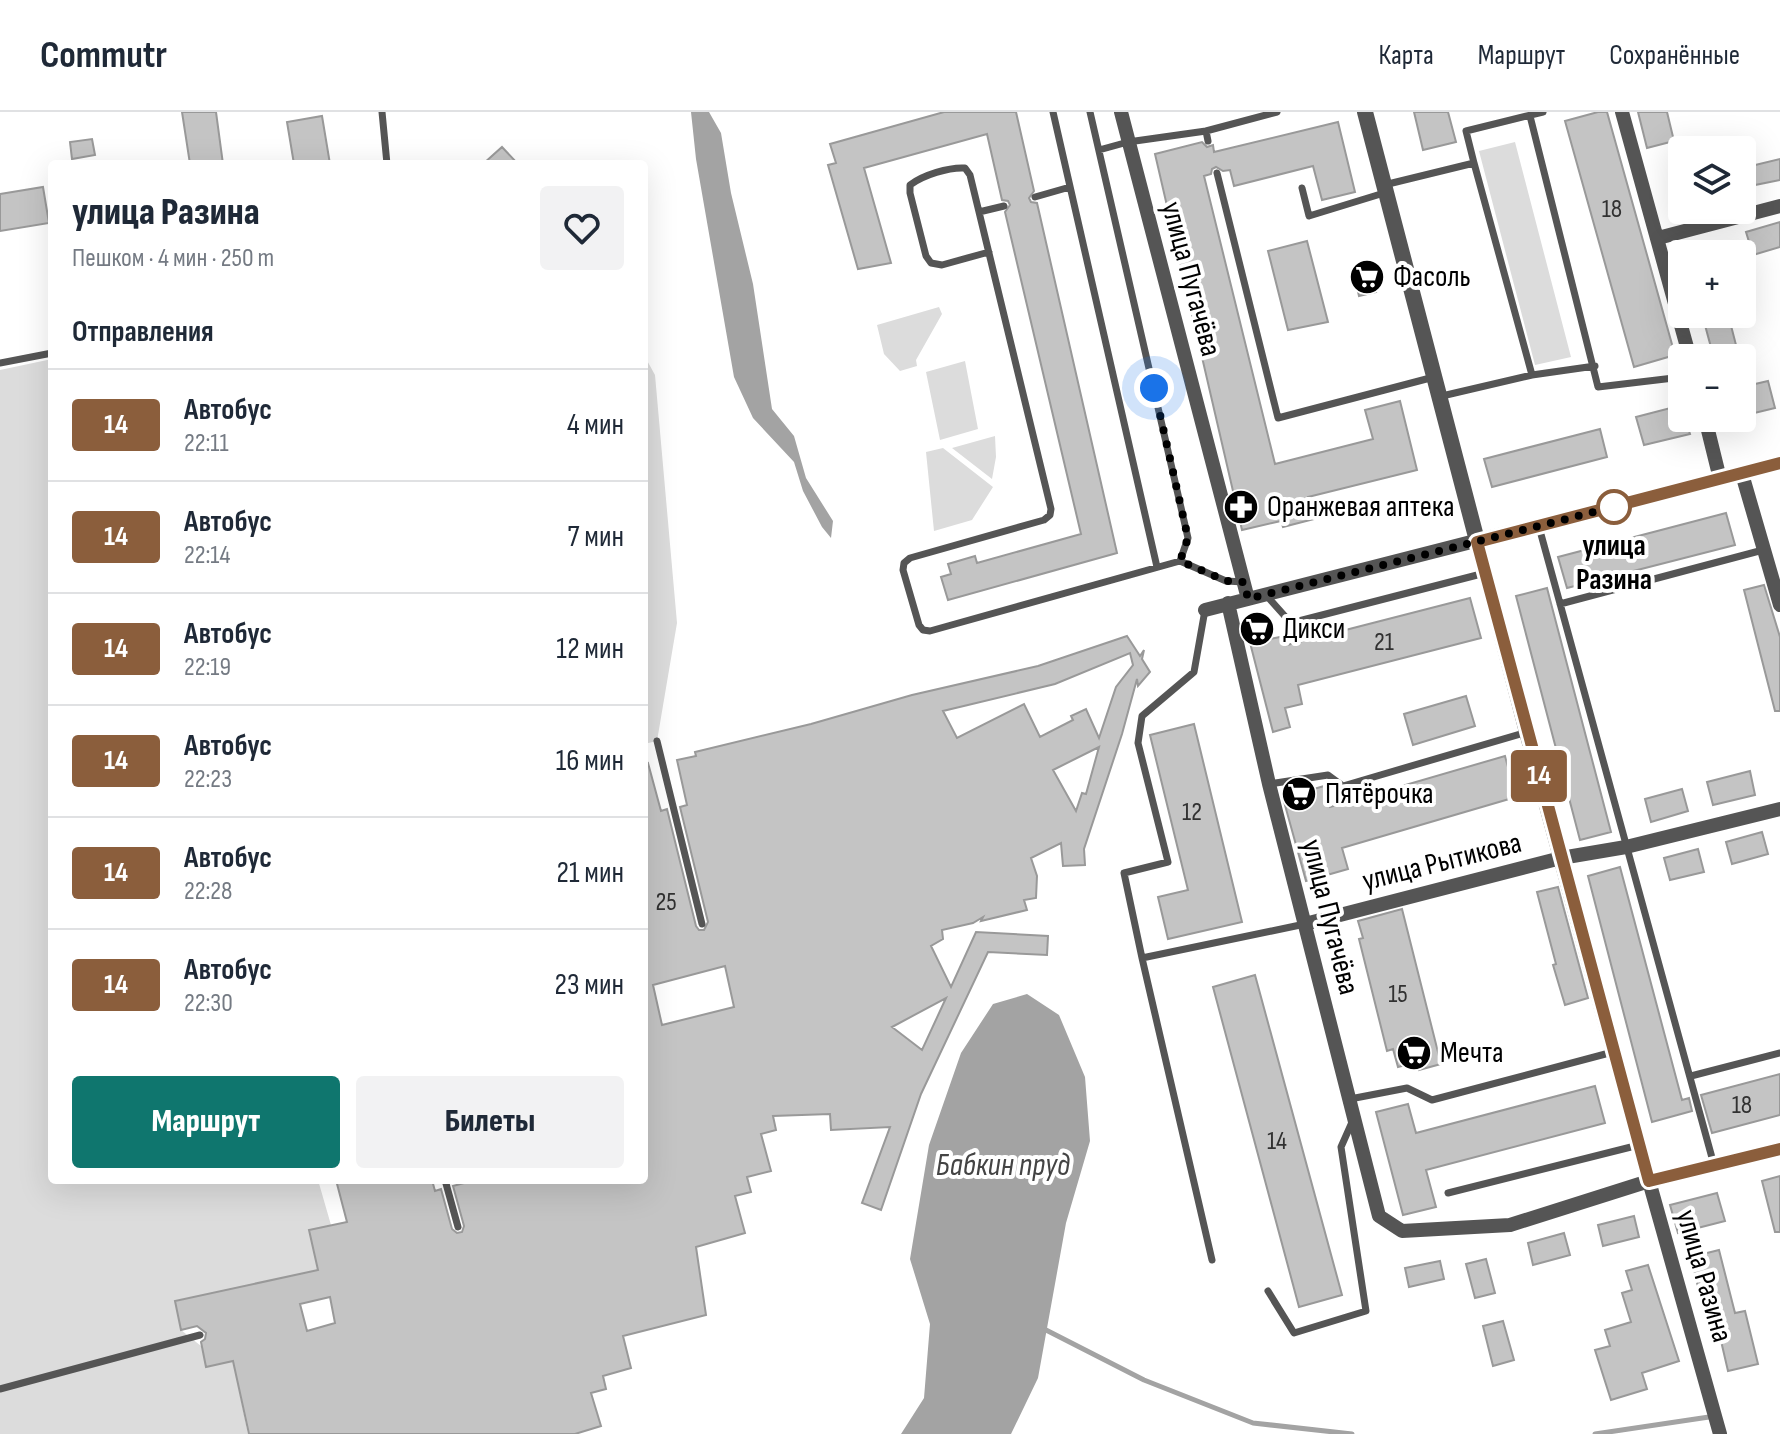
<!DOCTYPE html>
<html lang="ru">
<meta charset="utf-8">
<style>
:root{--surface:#fff;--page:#f2f2f3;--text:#1f2937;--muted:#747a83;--line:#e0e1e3;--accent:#0f766e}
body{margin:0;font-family:"Sofia Sans Condensed",sans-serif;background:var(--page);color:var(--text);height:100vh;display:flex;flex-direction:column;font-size:30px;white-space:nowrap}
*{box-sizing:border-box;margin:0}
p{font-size:26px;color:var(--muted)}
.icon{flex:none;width:44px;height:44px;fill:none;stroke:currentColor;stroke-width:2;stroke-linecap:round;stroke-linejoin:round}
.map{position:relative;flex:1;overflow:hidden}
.side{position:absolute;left:48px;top:48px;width:600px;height:1024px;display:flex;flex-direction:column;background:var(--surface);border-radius:8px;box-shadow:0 8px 32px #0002}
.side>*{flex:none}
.badge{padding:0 16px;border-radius:6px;font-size:28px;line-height:52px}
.controls{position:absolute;left:1668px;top:24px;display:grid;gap:16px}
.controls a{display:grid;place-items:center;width:88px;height:88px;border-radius:8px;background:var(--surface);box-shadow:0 8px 32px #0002;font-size:40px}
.you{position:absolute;width:40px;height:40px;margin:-20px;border:6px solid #fff;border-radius:50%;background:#1a73e8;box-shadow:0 0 0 12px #1a73e833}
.map>.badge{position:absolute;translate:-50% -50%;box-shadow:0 0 0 4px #fff}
h2{padding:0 24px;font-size:30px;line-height:72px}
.round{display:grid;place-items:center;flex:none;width:84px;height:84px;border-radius:8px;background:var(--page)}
.head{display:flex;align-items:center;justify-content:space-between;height:136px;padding:0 24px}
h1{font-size:38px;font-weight:800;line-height:60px}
.action{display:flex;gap:16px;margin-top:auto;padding:16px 24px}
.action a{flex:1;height:92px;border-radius:8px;background:var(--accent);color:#fff;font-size:32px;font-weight:800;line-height:92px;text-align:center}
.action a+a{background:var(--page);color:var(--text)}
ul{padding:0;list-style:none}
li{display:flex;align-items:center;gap:24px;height:112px;padding:0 24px;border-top:2px solid var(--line)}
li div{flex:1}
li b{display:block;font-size:30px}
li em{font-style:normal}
li .badge{min-width:88px;font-weight:700;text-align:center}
header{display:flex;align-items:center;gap:48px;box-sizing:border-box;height:112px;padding:0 40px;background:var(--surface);border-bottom:2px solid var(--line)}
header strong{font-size:38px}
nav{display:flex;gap:44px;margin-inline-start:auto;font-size:28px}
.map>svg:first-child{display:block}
.green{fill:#dcdcdc}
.water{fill:#a3a3a3}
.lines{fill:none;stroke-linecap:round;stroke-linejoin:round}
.stream{stroke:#a3a3a3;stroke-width:5}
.building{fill:#c4c4c4;stroke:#999;stroke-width:2;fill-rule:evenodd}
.service{stroke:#555;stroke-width:7}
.minor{stroke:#555;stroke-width:14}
.tertiary{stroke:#555;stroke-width:16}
.line-casing{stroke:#fff;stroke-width:18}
.line{stroke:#8b5e3c;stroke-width:12}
.walk{stroke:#000;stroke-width:8;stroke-dasharray:0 14.4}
.stop-dot{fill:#fff;stroke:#8b5e3c;stroke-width:4}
.labels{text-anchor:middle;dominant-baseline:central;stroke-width:8;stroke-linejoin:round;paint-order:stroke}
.number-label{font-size:26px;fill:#313131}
.poi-label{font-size:30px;fill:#000;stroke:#fff;text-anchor:start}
.street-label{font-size:30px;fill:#000;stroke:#fff}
.stop-label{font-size:30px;font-weight:bold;fill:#000;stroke:#fff}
.water-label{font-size:32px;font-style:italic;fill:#444;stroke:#fff}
</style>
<header>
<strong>Commutr</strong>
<nav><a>Карта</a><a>Маршрут</a><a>Сохранённые</a></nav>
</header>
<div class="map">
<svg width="1780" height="1322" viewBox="0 0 1780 1322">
<rect width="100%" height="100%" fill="#fff"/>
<path class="green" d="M 1515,30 L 1571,245 L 1535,253 L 1479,39 Z
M 939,195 L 942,202 L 916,248 L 917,254 L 900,259 L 884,242 L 877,213 Z
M 644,243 L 655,263 L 677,511 L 657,629 L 644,632 Z
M 52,247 L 52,1068 L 318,1068 L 331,1113 L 309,1119 L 318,1158 L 175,1190 L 181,1218 L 201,1234 L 206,1254 L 233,1249 L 248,1322 L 0,1322 L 0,258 Z
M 965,249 L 978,317 L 940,328 L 926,260 Z
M 995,324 L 996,345 L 992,367 L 952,336 Z
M 943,336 L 993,375 L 972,408 L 934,419 L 926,340 Z"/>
<path class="water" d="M 691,0 L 709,0 L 721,21 L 731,81 L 753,172 L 772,297 L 794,324 L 806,366 L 833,409 L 831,426 L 822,415 L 803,379 L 794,350 L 753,306 L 734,265 L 696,47 Z
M 1027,882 L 1059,903 L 1085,965 L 1090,1029 L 1066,1111 L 1038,1266 L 1011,1322 L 901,1322 L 924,1286 L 930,1212 L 910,1147 L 929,1033 L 961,941 L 993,892 Z"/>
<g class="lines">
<path class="stream" d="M 1046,1218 L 1144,1268 L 1253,1311 L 1352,1322
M 1595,1322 L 1709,1305"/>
</g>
<path class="building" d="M 182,0 L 216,0 L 223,52 L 190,52 Z
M 944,0 L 1016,0 L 1034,79 L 1029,86 L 1031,90 L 1037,91 L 1117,441 L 948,488 L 941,465 L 951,462 L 948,452 L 975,444 L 977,451 L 1081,422 L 1005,100 L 1010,93 L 1008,89 L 1002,88 L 987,22 L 864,56 L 891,151 L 858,157 L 828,53 L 836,51 L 830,32 Z
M 1414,0 L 1448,0 L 1456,30 L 1423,38 Z
M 1598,0 L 1607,0 L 1675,243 L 1634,255 L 1565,9 Z
M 1638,0 L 1667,0 L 1674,29 L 1647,36 Z
M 322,4 L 330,52 L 294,52 L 287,10 Z
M 1338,10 L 1355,80 L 1322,88 L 1313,54 L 1234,74 L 1230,58 L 1223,59 L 1216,55 L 1212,57 L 1211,62 L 1204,64 L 1275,352 L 1373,327 L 1365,298 L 1400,289 L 1417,358 L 1308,385 L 1314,407 L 1283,415 L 1281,409 L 1242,418 L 1155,42 L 1202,30 L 1207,35 L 1213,33 L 1214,40 Z
M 92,27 L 95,43 L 72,47 L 70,30 Z
M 502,35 L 518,52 L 483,52 Z
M 1780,47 L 1780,68 L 1755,73 L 1751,54 Z
M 43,75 L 49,111 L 0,119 L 0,82 Z
M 1780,110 L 1780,135 L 1753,143 L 1746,120 Z
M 1307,129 L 1328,210 L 1288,218 L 1268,139 Z
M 1370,153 L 1376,180 L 1359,184 L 1353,157 Z
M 1702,202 L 1728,202 L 1736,233 L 1712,239 Z
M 1768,269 L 1775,296 L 1742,304 L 1742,275 Z
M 1682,293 L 1682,306 L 1685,306 L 1690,322 L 1644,333 L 1636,305 Z
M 1600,317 L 1607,345 L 1492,375 L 1484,347 Z
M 1726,401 L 1735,433 L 1567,476 L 1558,445 Z
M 1764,473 L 1780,525 L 1780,599 L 1775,599 L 1744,478 Z
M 1547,476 L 1611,720 L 1580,728 L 1516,484 Z
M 1470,486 L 1481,526 L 1298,573 L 1302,592 L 1285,596 L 1290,615 L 1273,620 L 1247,519 L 1267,514 L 1270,527 L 1285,524 L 1287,533 Z
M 1127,524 L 1140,544 L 1144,538 L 1142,547 L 1150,560 L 1138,574 L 1137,567 L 1122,622 L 1084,737 L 1085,753 L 1063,754 L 1061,731 L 1031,746 L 1037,764 L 1036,786 L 1024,788 L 1027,798 L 981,809 L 983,805 L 973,811 L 942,818 L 943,827 L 931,834 L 951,875 L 976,820 L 1048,824 L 1047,843 L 988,840 L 921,982 L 881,1098 L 862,1091 L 890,1015 L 831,1018 L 830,1002 L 773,1004 L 776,1018 L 761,1022 L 771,1059 L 747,1065 L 751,1080 L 735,1084 L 745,1121 L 696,1135 L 706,1203 L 623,1224 L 631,1256 L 603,1264 L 606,1277 L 591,1281 L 601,1314 L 575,1322 L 249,1322 L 233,1249 L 206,1255 L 201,1230 L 205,1227 L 206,1221 L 197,1214 L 181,1218 L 175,1189 L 318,1158 L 309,1118 L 347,1110 L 336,1068 L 432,1068 L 435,1079 L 441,1077 L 452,1117 L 457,1121 L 462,1120 L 464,1114 L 453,1074 L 475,1068 L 644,1068 L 644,652 L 648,651 L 661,699 L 667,697 L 696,814 L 699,818 L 704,818 L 708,810 L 680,695 L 687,693 L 677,648 L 696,644 L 695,640 L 811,612 L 912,583 L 1038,554 ZM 1130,541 L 1133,553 L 1116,575 L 1099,626 L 1086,597 L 1071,604 L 1073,608 L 1040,625 L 1024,592 L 957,626 L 943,599 L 1055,572 ZM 1099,635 L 1086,682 L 1082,681 L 1076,699 L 1053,658 ZM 725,854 L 734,895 L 662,913 L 653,873 ZM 946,886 L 922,938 L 892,915 ZM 330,1185 L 335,1211 L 307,1219 L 300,1192 Z
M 1466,584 L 1475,614 L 1413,633 L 1404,602 Z
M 1194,612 L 1242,810 L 1168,827 L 1158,785 L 1188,778 L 1150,623 Z
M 1505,644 L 1516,685 L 1342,736 L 1348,757 L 1306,769 L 1283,686 L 1324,674 L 1330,695 Z
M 1750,659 L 1755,683 L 1713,693 L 1707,670 Z
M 1682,677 L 1688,699 L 1651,710 L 1645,687 Z
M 1762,720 L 1768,742 L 1732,752 L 1726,730 Z
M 1698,737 L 1704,760 L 1670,768 L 1664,746 Z
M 1620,755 L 1682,988 L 1689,986 L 1692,999 L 1652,1010 L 1588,764 Z
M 1558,775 L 1588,886 L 1565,893 L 1553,853 L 1556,852 L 1537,780 Z
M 1402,797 L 1441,952 L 1419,958 L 1417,950 L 1398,955 L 1393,937 L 1387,939 L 1359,827 L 1363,826 L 1358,809 Z
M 1255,863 L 1342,1183 L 1299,1195 L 1213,875 Z
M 1780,962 L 1780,1003 L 1712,1021 L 1701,983 Z
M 1595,974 L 1605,1011 L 1426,1058 L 1436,1095 L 1403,1103 L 1376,1000 L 1408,992 L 1416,1021 Z
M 1780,1064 L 1780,1120 L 1775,1120 L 1762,1069 Z
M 1717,1081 L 1725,1109 L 1678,1121 L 1670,1093 Z
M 1634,1104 L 1639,1125 L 1603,1134 L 1598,1113 Z
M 1564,1121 L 1570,1143 L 1533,1153 L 1528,1131 Z
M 1719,1138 L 1735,1201 L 1745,1199 L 1758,1252 L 1728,1259 L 1712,1190 L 1702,1192 L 1691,1145 Z
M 1486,1147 L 1495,1181 L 1475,1186 L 1466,1152 Z
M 1440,1149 L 1444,1167 L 1409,1175 L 1405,1156 Z
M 1648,1153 L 1679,1249 L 1642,1261 L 1647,1277 L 1611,1288 L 1595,1238 L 1610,1234 L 1605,1218 L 1631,1210 L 1622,1181 L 1632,1178 L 1626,1159 Z
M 1503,1209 L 1514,1248 L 1493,1254 L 1483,1214 Z"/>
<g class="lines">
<path class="service" d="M 382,0 L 387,52
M 1053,0 L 1157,455
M 1090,0 L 1188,426 L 1180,449
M 1530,4 L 1598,275 L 1682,265
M 1208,29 L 1206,19 L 1277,0
M 1099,38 L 1128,30 L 1206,19
M 1474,51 L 1466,19 L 1543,0
M 1217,61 L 1278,306 L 1434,265
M 1384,73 L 1474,51 L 1532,263
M 1302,76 L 1309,104 L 1384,81
M 1035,85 L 1070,75
M 1004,94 L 979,100 L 1051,397 L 1050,403 L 1044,408 L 910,446 L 904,451 L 903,458 L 919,513 L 923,518 L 930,519 L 1180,449 L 1226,469 L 1244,470
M 979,100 L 970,63 L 965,56 C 949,55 923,63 910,73 L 910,81 L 926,144 L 931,151 L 942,153 L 989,140
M 0,251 L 52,241
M 1442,284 L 1532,263 L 1595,254
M 1539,415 L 1714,1053
M 1266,483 L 1291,511 L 1485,461
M 1560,492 L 1763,438
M 657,629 L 702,812
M 1269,672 L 1328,663 L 1343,674 L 1527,620
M 1142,846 L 1124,761 L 1168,750 L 1138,631 L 1142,604 L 1194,560 L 1205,498
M 1691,964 L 1780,941
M 1350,987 L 1407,976 L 1432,988 L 1613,940
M 445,1068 L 458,1115
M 1448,1081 L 1639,1033
M 1212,1148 L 1142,846 L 1305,812
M 1268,1179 L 1294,1221 L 1366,1199 L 1341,1035 L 1353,1008
M 0,1277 L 200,1223"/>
<path class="minor" d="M 1121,0 L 1248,487
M 1622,0 L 1690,246
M 1658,126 L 1780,94
M 1705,306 L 1720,367
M 1742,362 L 1780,493
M 1228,491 L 1269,672 L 1379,1104 L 1402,1119 L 1510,1113 L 1649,1069 L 1720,1322
M 1205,498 L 1780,351
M 1305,812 L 1561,746 L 1626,735 L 1780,697"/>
<path class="tertiary" d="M 1365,0 L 1527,620 L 1649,1069 L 1780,1037"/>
</g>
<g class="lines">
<g class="line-casing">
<path id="line" d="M 1780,351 L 1477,430 L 1649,1069 L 1780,1037"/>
</g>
<use href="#line" class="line"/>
<path class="walk" d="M 1154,276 L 1188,426 L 1180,449 L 1226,469 L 1244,470 L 1248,487 L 1614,395"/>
</g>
<defs>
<g id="supermarket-disc" transform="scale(1.8)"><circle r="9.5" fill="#000" stroke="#fff"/><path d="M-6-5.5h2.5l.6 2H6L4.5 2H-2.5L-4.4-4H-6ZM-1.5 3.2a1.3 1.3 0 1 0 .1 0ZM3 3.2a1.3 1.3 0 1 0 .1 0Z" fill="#fff"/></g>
<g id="pharmacy-disc" transform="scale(1.8)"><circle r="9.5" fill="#000" stroke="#fff"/><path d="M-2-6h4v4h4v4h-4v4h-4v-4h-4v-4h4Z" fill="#fff"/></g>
</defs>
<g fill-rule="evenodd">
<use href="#supermarket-disc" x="1367" y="165"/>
<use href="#pharmacy-disc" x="1241" y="395"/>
<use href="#supermarket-disc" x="1257" y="517"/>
<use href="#supermarket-disc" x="1299" y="682"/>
<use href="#supermarket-disc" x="1414" y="941"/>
</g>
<circle class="stop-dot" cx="1614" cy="395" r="16"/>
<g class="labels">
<g class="number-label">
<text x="1612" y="97">18</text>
<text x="1384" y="530">21</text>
<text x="1192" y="700">12</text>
<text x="666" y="790">25</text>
<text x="1398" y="882">15</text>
<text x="1742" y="993">18</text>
<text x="1277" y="1029">14</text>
</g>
<g class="poi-label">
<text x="1393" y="165">Фасоль</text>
<text x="1267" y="395">Оранжевая аптека</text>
<text x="1283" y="517">Дикси</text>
<text x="1325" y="682">Пятёрочка</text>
<text x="1440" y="941">Мечта</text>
</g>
<g class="street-label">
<text transform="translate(1191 167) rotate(75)">улица Пугачёва</text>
<text transform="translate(1442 750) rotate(-14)">улица Рытикова</text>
<text transform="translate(1330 805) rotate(76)">улица Пугачёва</text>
<text transform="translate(1704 1164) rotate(74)">улица Разина</text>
</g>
<g class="stop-label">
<text x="1614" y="434">улица<tspan x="1614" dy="34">Разина</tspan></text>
</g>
<g class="water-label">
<text x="1003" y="1053">Бабкин пруд</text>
</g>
</g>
</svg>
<div class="controls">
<a><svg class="icon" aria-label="layers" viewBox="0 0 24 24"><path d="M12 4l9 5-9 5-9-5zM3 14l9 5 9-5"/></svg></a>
<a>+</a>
<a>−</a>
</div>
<div class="you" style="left:1154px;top:276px"></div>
<b class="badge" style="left:1539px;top:664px;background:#8b5e3c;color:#fff">14</b>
<section class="side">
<div class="head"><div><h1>улица Разина</h1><p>Пешком · 4 мин · 250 m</p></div><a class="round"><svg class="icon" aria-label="heart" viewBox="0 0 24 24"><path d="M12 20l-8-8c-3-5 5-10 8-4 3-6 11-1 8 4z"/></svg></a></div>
<h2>Отправления</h2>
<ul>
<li><span class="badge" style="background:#8b5e3c;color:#fff">14</span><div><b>Автобус</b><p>22:11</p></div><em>4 мин</em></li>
<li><span class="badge" style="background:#8b5e3c;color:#fff">14</span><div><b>Автобус</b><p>22:14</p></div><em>7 мин</em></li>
<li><span class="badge" style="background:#8b5e3c;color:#fff">14</span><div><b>Автобус</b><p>22:19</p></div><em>12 мин</em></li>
<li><span class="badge" style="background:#8b5e3c;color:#fff">14</span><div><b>Автобус</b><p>22:23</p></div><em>16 мин</em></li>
<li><span class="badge" style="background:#8b5e3c;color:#fff">14</span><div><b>Автобус</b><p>22:28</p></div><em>21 мин</em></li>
<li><span class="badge" style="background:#8b5e3c;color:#fff">14</span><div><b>Автобус</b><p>22:30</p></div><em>23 мин</em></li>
</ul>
<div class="action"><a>Маршрут</a><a>Билеты</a></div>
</section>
</div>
